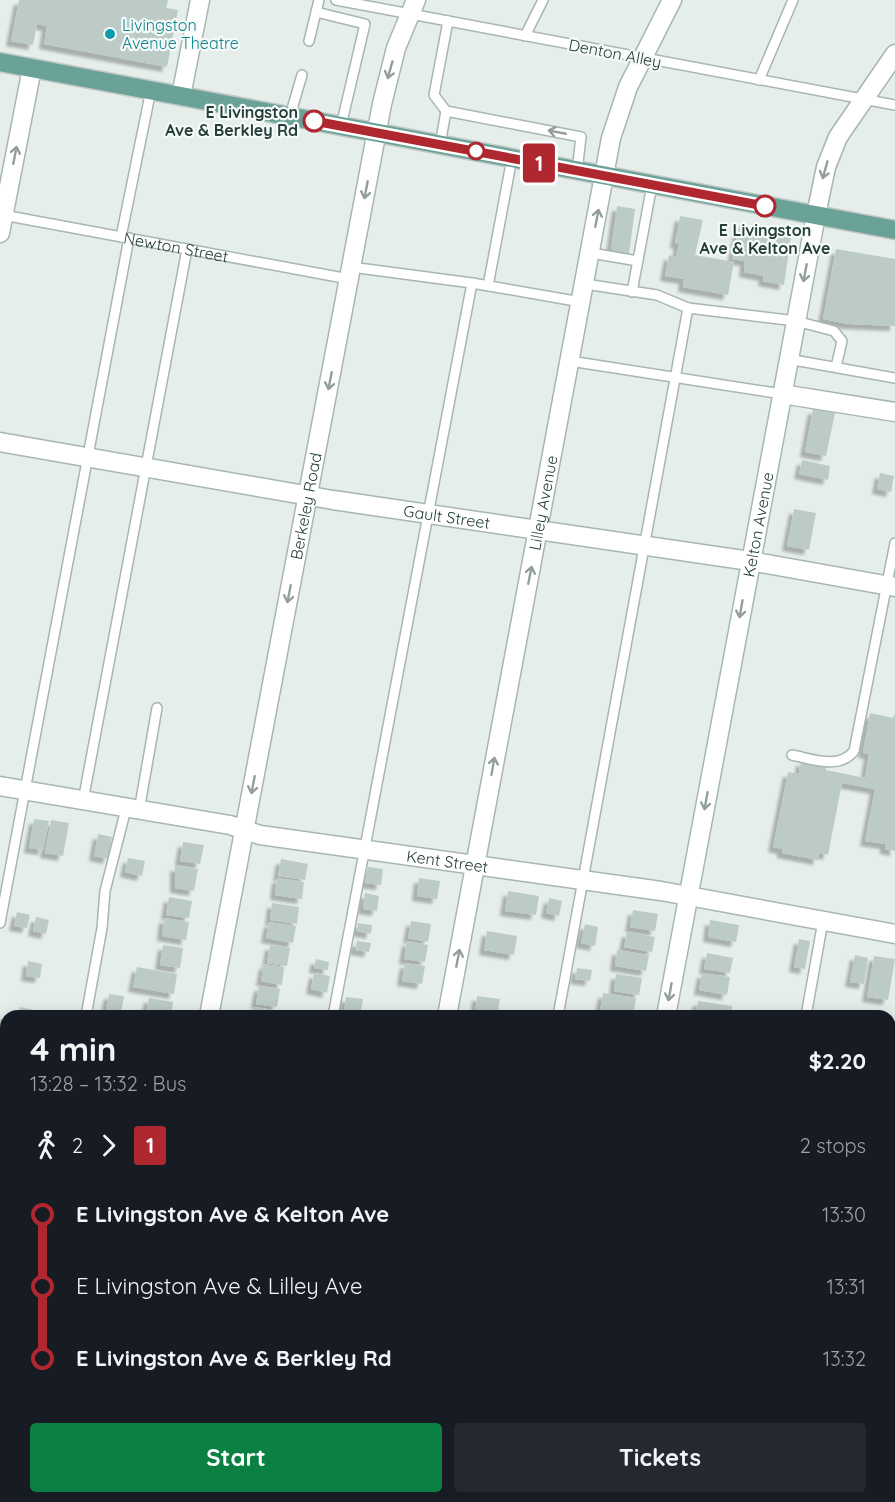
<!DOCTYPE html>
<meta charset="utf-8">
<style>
:root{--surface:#171b24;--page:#242831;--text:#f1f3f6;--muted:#9ea1a6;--accent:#0b8043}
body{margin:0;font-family:Quicksand,sans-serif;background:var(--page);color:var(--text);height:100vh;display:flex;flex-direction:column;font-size:22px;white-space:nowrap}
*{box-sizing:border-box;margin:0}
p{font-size:20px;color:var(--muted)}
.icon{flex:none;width:33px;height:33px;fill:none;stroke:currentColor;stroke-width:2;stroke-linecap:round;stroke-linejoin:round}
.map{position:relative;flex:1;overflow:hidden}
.sheet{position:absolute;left:0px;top:1010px;width:896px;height:494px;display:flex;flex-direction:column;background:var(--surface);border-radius:18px 18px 0 0;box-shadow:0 3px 15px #0003}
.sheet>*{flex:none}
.badge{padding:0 12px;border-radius:4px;font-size:21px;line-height:39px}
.map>.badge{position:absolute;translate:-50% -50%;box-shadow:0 0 0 3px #fff}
.legs{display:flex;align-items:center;gap:9px;height:66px;padding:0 30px;font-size:20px}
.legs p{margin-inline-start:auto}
.headline{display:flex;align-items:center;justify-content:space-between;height:102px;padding:0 30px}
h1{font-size:33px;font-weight:800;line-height:45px}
.cta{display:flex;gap:12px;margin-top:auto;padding:12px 30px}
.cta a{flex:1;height:69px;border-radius:6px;background:var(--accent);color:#fff;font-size:24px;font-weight:800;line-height:69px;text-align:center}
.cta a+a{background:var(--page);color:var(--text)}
ul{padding:0 30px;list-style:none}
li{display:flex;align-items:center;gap:21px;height:72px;font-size:22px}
li i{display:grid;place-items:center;width:9px;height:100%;margin:0 8px;background:currentColor}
li i::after{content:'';width:15px;height:15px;margin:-8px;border:4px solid;border-radius:50%;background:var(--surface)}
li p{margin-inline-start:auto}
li:first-child i{background:linear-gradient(#0000 50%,currentColor 0)}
li:last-child i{background:linear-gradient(currentColor 50%,#0000 0)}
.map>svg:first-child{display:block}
.green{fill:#bfdeca}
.building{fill:#bdcbc7;filter:url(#shadow)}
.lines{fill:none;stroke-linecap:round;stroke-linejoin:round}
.service-casing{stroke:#a7b6b2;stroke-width:12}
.minor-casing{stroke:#a7b6b2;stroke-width:21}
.secondary-casing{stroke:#a4b9b3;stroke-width:21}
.primary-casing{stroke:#c2c9c8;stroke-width:21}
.motorway-casing{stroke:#c2c9c8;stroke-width:21}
.service{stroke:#fff;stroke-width:9}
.minor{stroke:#fff;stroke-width:18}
.secondary{stroke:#fff;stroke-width:18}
.primary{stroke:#6ba298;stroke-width:18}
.motorway{stroke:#316b63;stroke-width:18}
.oneway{stroke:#929f9c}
.line-1-casing{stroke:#fff;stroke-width:14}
.line-1{stroke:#af272f;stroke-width:9}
.culture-dot{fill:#0f9aa8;stroke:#f6faf8;stroke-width:2}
.stop-1-dot{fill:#fff;stroke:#af272f;stroke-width:3}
.labels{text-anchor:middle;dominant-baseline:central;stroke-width:4.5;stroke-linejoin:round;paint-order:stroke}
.culture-label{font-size:16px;fill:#0d838f;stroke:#f6faf8;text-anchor:start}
.street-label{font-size:16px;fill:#243f3a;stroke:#f6faf8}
.stop-label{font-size:16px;font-weight:bold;fill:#243f3a;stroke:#f6faf8;text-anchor:end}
</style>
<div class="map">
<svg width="895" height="1502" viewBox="0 0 895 1502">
<defs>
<filter id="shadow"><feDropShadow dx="-5" dy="5" stdDeviation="1.5" flood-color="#0004"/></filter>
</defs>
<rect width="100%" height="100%" fill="#e5eeea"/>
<path class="green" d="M 0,1085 L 6,1085 L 6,1130 L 0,1129 Z
M 890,1220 L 895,1221 L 895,1293 L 890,1292 Z
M 890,1387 L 895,1387 L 895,1457 L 890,1456 Z"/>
<path class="building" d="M 19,0 L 168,0 L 166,8 L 178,10 L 167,67 L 44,44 L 47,26 L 37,24 L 33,45 L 11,41 Z
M 617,206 L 635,209 L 629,254 L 611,250 Z
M 680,216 L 703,220 L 695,255 L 734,262 L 728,295 L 683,287 L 684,279 L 665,276 L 669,255 L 676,257 L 679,244 L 675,243 Z
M 739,227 L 791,237 L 784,285 L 763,281 L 764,276 L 744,272 L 745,261 L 732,259 Z
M 836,249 L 895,259 L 895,326 L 849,324 L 823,319 Z
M 813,409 L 835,413 L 826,456 L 805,452 Z
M 802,460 L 830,466 L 828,480 L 799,474 Z
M 880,473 L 894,476 L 891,492 L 877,489 Z
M 794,509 L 816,513 L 809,550 L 787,546 Z
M 870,713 L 893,718 L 895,713 L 895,851 L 885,849 L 885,844 L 865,841 L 875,789 L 842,783 L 828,855 L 819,853 L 818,860 L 782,853 L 782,849 L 773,847 L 788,772 L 799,774 L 801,761 L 826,766 L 826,770 L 865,778 L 869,754 L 863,753 Z
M 34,819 L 49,821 L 43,850 L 29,848 Z
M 51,820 L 69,823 L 63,856 L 45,853 Z
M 98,834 L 112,837 L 108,859 L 94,856 Z
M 183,842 L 204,845 L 200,864 L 180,861 Z
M 128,858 L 145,861 L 142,876 L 125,872 Z
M 281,859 L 308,864 L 305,880 L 278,876 Z
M 175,866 L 198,869 L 194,891 L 175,888 Z
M 368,867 L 383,869 L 381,885 L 365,883 Z
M 277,878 L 304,882 L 302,899 L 275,895 Z
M 419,878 L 440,881 L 437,899 L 417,896 Z
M 508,891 L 539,896 L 536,915 L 505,911 Z
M 365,893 L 379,896 L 377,911 L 363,909 Z
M 169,897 L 192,901 L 189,918 L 166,915 Z
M 549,898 L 562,901 L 559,916 L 546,913 Z
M 272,903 L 299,907 L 297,924 L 270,920 Z
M 633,910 L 658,914 L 655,931 L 630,927 Z
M 17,912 L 30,915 L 27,928 L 14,926 Z
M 36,917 L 49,920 L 46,934 L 33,931 Z
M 164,918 L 189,922 L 186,940 L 162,936 Z
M 710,920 L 739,925 L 736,942 L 708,937 Z
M 411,921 L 431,924 L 428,942 L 408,938 Z
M 269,922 L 296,926 L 293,943 L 266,938 Z
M 358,923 L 372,925 L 371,934 L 357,931 Z
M 585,924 L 598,927 L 595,946 L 581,943 Z
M 487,931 L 517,936 L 514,955 L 484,950 Z
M 627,932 L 655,937 L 652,952 L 624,947 Z
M 799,939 L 810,941 L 805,969 L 794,967 Z
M 357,941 L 371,943 L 369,952 L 355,950 Z
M 407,941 L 428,945 L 425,962 L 404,959 Z
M 163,945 L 183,948 L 180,968 L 160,965 Z
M 270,945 L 290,948 L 287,966 L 267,963 Z
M 617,950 L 649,955 L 646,971 L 615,966 Z
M 707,953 L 733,958 L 730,973 L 704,969 Z
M 855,955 L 868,958 L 864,984 L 850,982 Z
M 874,956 L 895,959 L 888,1000 L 867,997 Z
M 316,959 L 329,962 L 328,970 L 314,968 Z
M 28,961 L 42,964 L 40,978 L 26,976 Z
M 405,963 L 425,966 L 422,984 L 402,981 Z
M 264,964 L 284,967 L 282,985 L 261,981 Z
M 137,967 L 177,974 L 174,994 L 133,987 Z
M 577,968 L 592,970 L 590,981 L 575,979 Z
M 314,973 L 330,976 L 327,993 L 311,989 Z
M 702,973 L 730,977 L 727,995 L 699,990 Z
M 616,974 L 642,978 L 639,995 L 614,991 Z
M 259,986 L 280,989 L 277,1007 L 256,1004 Z
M 603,993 L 636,998 L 633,1016 L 600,1012 Z
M 109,994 L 124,996 L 121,1012 L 106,1009 Z
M 477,996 L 500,999 L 497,1016 L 475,1014 Z
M 346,997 L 363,999 L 360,1016 L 344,1013 Z
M 149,998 L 173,1002 L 171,1016 L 146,1014 Z
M 698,1001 L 732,1006 L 731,1016 L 696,1014 Z
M 20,1007 L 34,1010 L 33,1016 L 18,1016 Z
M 254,1007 L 274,1010 L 273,1016 L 252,1016 Z
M 567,1011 L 584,1014 L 584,1016 L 566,1016 Z
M 0,1019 L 5,1020 L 2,1037 L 0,1037 Z
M 892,1152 L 895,1152 L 895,1179 L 890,1178 Z
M 49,1497 L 82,1497 L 81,1502 L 48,1502 Z
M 151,1497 L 173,1497 L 188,1500 L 188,1502 L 150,1502 Z
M 301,1497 L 317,1497 L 327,1499 L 326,1502 L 300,1502 Z
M 389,1497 L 418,1497 L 417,1501 L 410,1502 L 388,1500 Z
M 687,1497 L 704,1497 L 704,1501 Z
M 758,1497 L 769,1497 L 768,1502 L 758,1502 Z"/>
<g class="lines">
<g class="service-casing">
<g id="service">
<path d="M 336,0 L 895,105"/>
<path d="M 316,12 L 365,24 L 341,126"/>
<path d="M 525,36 L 543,0"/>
<path d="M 309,41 L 319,0"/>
<path d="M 759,80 L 793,0"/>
<path d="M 446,111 L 434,95 L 448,21"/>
<path d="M 290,116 L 302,75"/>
<path d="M 440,145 L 446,111 L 581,137 L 577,171"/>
<path id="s1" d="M 3,215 L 349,279"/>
<path d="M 121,237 L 151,90"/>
<path d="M 591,253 L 638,261"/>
<path d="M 472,283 L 581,302"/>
<path d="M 585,284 L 657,295 L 688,308"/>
<path d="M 488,286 L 512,158"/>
<path d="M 632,292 L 652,185"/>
<path d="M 788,359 L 895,378"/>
<path d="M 570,361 L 782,394"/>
<path d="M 792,755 C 812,759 839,770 854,751 L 895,543"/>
<path d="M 83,801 L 187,249"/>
<path d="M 139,811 L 157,708"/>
<path d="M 0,923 L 129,238"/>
<path d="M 86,1016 L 102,928 L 105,891 L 126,809"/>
<path d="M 333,1016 L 472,283 L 351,267"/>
<path d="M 558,1016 L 688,308 L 796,321 L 834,331 L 842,341 L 836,367"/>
<path d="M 806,1016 L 823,921"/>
<path d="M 890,1070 L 895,1071"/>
<path d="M 0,1464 L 6,1432"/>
<path d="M 238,1502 L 239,1497"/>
<path d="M 465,1502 L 466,1497"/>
<path d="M 713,1502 L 714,1497"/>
<path d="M 868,1502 L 869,1497"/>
</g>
</g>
<g class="minor-casing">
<g id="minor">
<path d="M 181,96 L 200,0"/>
<path d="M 816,215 L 826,167 L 838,137 L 895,54"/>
<path d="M 0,233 L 32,68"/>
<path d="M 782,394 L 895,412"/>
<path id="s2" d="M 0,442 L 333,500 L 750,561 L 895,587"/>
<path id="s3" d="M 0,786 L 230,825 L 260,835 L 661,891 L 895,934"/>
<path id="s4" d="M 209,1016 L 382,104 L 396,48 L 416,0"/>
<path id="s5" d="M 447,1016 L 611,138 L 628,87 L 672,0"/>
<path d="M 0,1067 L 6,1068"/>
<path d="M 0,1326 L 6,1327"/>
<path d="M 118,1502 L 119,1497"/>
<path d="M 356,1502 L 357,1497"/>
</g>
</g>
<g class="secondary-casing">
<g id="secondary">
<path id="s6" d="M 666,1016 L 816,215"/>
<path d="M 890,1204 L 895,1205"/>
<path d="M 890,1469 L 895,1470"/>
<path d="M 576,1502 L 577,1497"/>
</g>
</g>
<g class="primary-casing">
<path id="primary" d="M 0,62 L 895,230"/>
</g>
<g class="motorway-casing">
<path id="motorway" d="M 0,1141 L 6,1142
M 0,1168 L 6,1169
M 0,1211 L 6,1212
M 0,1253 L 6,1255
M 890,1317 L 895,1318
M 890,1360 L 895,1361"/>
</g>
<use href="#service" class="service"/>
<use href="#minor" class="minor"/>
<use href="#secondary" class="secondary"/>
<use href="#primary" class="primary"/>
<use href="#motorway" class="motorway"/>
</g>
<defs><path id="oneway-shaft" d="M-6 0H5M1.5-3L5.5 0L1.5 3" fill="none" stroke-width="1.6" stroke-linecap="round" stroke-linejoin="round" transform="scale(1.5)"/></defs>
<g class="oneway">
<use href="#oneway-shaft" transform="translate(390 70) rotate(106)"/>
<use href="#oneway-shaft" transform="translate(557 132) rotate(-169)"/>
<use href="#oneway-shaft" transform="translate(15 155) rotate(-79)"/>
<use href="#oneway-shaft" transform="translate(825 170) rotate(106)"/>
<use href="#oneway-shaft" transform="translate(366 190) rotate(101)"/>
<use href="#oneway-shaft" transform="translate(597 218) rotate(-79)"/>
<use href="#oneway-shaft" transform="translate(805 273) rotate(101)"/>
<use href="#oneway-shaft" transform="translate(330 381) rotate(101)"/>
<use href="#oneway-shaft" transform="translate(530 575) rotate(-79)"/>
<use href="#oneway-shaft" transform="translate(289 594) rotate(101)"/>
<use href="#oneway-shaft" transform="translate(741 609) rotate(100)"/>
<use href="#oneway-shaft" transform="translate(493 766) rotate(-80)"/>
<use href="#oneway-shaft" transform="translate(253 785) rotate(101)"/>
<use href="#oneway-shaft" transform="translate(706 801) rotate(100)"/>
<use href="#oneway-shaft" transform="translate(458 958) rotate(-79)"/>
<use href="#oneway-shaft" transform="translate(670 992) rotate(100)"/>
</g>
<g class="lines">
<g class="line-1-casing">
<path id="line-1" d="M 314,121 L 765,206"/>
</g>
<use href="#line-1" class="line-1"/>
</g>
<circle class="culture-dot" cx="110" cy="34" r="6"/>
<g class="stop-1-dot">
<circle cx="314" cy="121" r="10"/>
<circle cx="476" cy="151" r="8"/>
<circle cx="765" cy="206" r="10"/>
</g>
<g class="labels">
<g class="culture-label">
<text x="122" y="25">Livingston<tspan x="122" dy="18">Avenue Theatre</tspan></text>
</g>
<g class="street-label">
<text transform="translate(615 53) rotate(11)">Denton Alley</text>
<text stroke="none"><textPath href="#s1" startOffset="176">Newton Street</textPath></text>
<text stroke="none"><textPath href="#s5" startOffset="522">Lilley Avenue</textPath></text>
<text stroke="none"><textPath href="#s4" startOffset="519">Berkeley Road</textPath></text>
<text stroke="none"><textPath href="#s2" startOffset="453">Gault Street</textPath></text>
<text stroke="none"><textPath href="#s6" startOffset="500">Kelton Avenue</textPath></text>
<text stroke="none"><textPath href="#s3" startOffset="454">Kent Street</textPath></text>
</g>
<g class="stop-label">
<text x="298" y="112">E Livingston<tspan x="298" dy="18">Ave &amp; Berkley Rd</tspan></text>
<text x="765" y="230" text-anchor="middle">E Livingston<tspan x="765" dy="18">Ave &amp; Kelton Ave</tspan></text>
</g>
</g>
</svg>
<b class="badge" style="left:539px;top:163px;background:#af272f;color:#fff">1</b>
<section class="sheet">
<div class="headline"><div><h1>4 min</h1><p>13:28 – 13:32 · Bus</p></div><b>$2.20</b></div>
<div class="legs"><svg class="icon" aria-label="walk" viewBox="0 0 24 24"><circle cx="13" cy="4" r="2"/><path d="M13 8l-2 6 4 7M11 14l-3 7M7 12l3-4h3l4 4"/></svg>2<svg class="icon" aria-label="forward" viewBox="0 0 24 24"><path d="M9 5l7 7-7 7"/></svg><b class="badge" style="background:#af272f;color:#fff">1</b><p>2 stops</p></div>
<ul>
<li><i style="color:#af272f"></i><b>E Livingston Ave &amp; Kelton Ave</b><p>13:30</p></li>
<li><i style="color:#af272f"></i><span>E Livingston Ave &amp; Lilley Ave</span><p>13:31</p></li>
<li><i style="color:#af272f"></i><b>E Livingston Ave &amp; Berkley Rd</b><p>13:32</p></li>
</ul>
<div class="cta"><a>Start</a><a>Tickets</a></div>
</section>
</div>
